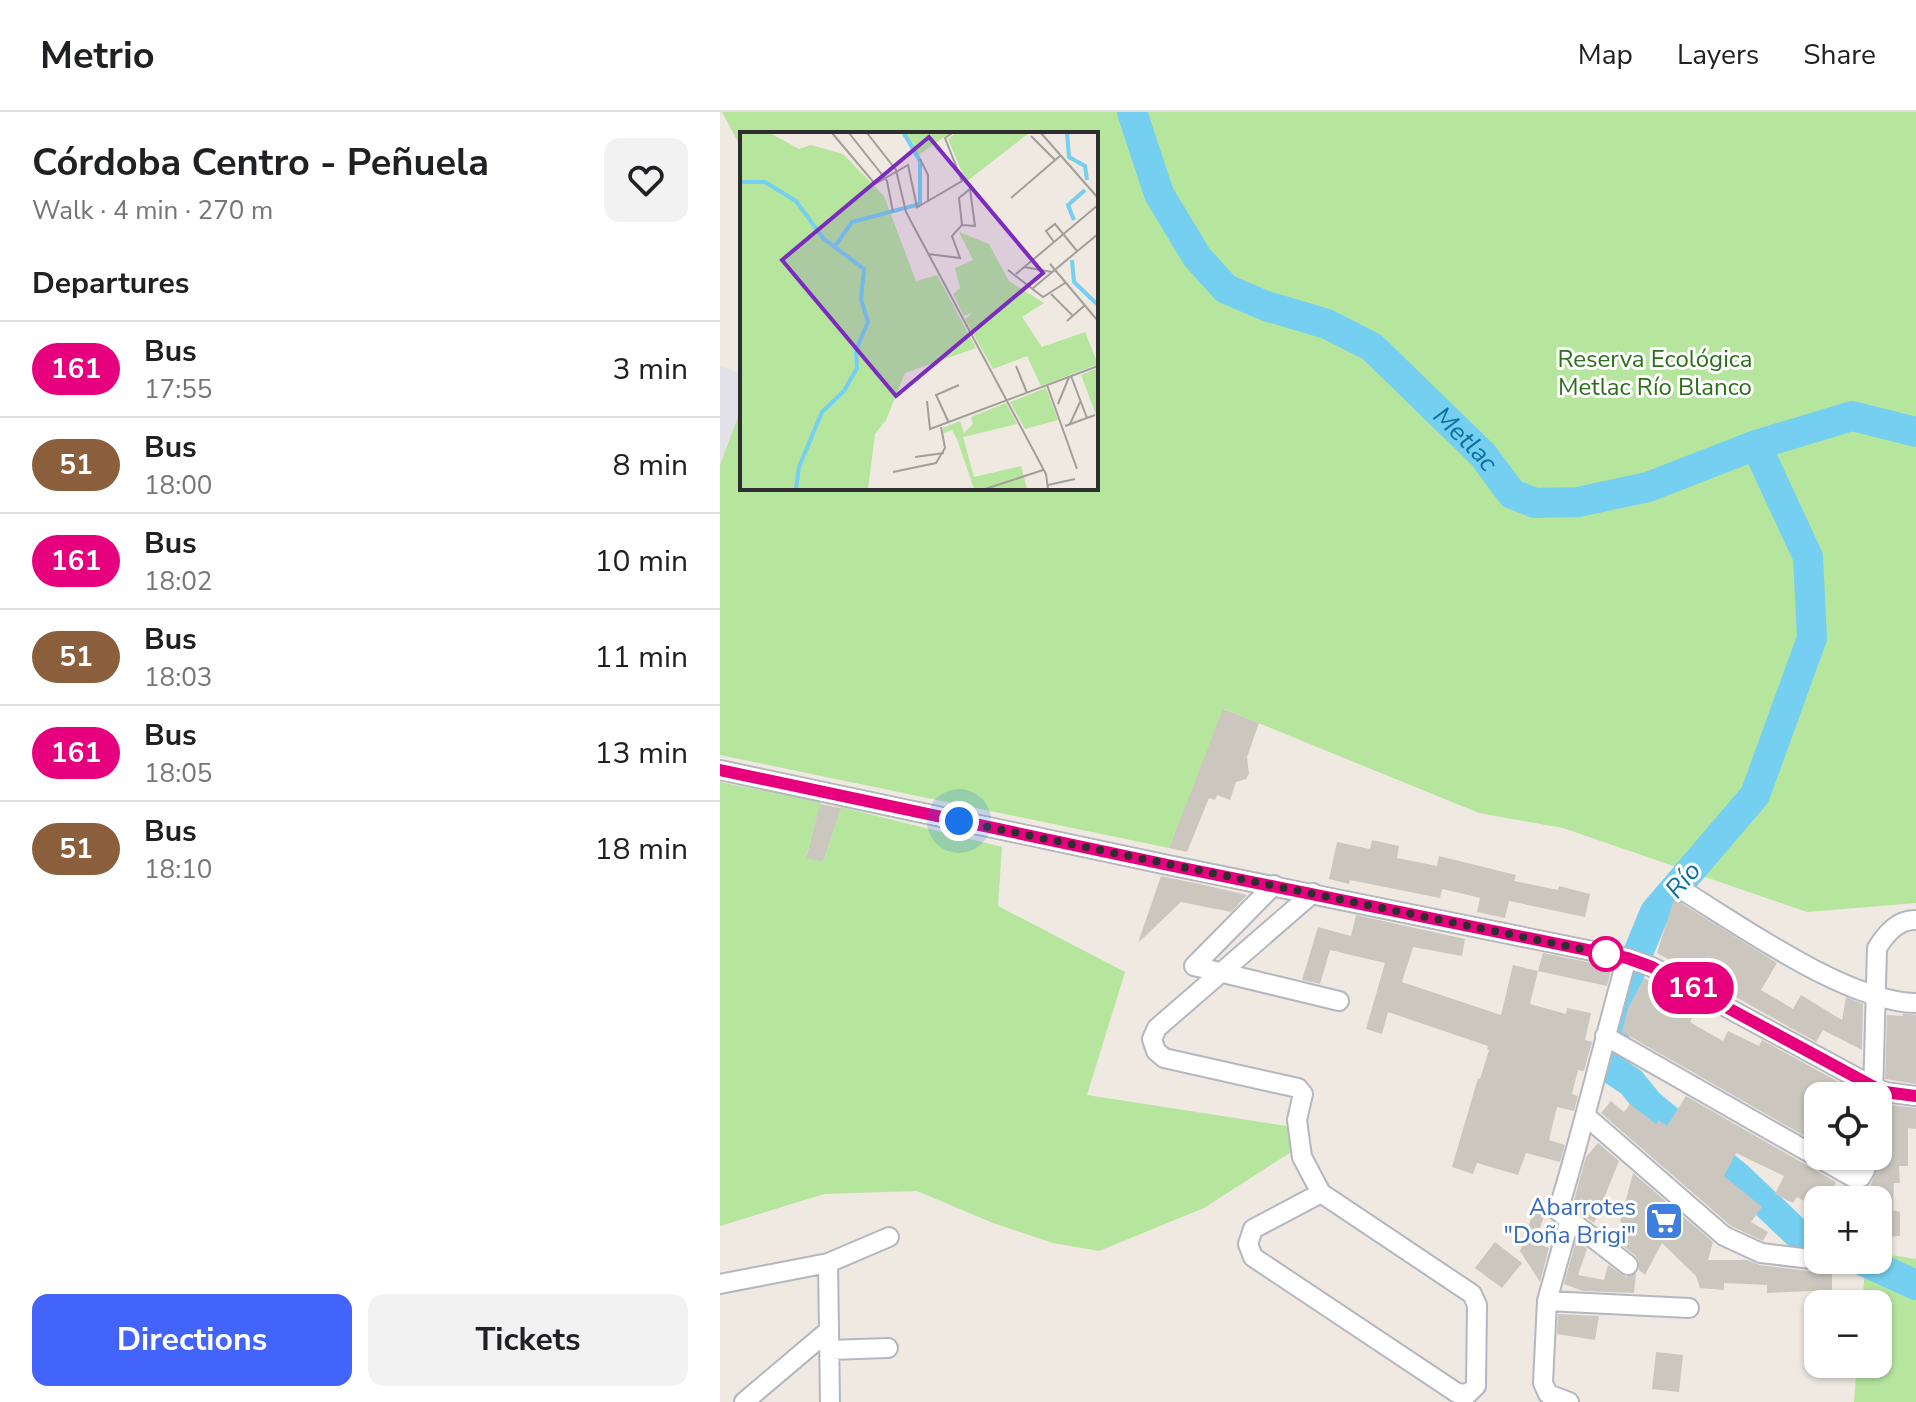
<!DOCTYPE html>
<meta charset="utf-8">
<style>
:root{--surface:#fff;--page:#f2f2f2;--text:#202124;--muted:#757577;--line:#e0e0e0;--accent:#4264fb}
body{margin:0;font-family:"Nunito Sans",sans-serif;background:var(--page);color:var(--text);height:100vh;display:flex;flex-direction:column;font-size:30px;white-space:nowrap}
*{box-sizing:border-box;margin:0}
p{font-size:26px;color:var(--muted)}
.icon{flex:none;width:44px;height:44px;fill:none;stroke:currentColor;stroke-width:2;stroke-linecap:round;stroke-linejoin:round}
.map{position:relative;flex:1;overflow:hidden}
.side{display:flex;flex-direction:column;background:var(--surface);width:720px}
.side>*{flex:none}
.badge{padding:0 16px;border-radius:26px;font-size:28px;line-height:52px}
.fabs{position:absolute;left:1084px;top:970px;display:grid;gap:16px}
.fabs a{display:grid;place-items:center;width:88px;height:88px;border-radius:16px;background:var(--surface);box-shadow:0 2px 6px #0004;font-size:40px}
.you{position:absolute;width:40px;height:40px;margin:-20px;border:6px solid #fff;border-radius:50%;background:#1a73e8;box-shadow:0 0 0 12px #1a73e833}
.map>.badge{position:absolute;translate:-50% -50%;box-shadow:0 0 0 4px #fff}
h2{padding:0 32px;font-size:30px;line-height:72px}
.round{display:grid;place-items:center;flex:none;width:84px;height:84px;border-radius:16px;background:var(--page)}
.overview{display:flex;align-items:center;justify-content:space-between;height:136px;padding:0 32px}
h1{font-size:38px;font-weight:700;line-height:60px}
.cta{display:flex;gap:16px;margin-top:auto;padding:16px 32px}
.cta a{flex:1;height:92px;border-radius:16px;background:var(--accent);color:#fff;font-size:32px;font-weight:700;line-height:92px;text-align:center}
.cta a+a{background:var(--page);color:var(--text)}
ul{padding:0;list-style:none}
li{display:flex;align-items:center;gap:24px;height:96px;padding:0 32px;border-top:2px solid var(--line)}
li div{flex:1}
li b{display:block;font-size:30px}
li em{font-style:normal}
li .badge{min-width:88px;font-weight:700;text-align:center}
header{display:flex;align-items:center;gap:48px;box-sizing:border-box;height:112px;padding:0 40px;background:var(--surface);border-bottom:2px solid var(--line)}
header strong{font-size:38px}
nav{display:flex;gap:44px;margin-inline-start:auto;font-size:28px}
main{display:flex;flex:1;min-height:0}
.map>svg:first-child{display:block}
.industrial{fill:#e3e1e8}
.green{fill:#b6e59e}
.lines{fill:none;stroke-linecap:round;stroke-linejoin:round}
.river{stroke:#75cff0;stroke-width:30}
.building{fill:#cbc7bf}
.street-casing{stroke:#b4b7c1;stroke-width:22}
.street{stroke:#fff;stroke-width:18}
.line-casing{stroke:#fff;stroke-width:18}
.line{stroke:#e6007e;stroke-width:12}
.walk{stroke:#2e2e2e;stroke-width:8;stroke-dasharray:0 14.4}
.stop-dot{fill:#fff;stroke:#e6007e;stroke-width:4}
.labels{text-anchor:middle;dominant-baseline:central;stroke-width:6;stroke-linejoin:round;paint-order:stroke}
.park-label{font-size:24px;fill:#2c6e1b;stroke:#fff}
.shop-label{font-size:24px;fill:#366cbe;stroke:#fff;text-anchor:end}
.water-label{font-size:26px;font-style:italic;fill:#0d6fa3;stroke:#fff}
.inset-river{fill:none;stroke:#75cff0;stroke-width:4}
.inset-road{fill:none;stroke:#a29e99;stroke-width:2}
.view{fill:#7b2cbf;fill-opacity:0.15;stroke:#7b2cbf;stroke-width:4}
.inset-edge{fill:none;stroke:#2e2e2e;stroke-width:4}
</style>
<header>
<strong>Metrio</strong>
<nav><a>Map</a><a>Layers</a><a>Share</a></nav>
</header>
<main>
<section class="side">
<div class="overview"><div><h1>Córdoba Centro - Peñuela</h1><p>Walk · 4 min · 270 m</p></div><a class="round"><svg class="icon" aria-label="heart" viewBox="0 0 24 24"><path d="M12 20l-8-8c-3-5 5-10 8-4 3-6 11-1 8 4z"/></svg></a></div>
<h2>Departures</h2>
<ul>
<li><span class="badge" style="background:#e6007e;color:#fff">161</span><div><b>Bus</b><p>17:55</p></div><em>3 min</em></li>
<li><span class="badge" style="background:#8b5e3c;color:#fff">51</span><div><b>Bus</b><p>18:00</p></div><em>8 min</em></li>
<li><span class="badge" style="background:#e6007e;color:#fff">161</span><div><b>Bus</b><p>18:02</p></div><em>10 min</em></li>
<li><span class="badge" style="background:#8b5e3c;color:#fff">51</span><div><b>Bus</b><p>18:03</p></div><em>11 min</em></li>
<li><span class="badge" style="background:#e6007e;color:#fff">161</span><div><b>Bus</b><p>18:05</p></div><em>13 min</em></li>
<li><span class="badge" style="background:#8b5e3c;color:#fff">51</span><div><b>Bus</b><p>18:10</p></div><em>18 min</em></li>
</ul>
<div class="cta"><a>Directions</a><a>Tickets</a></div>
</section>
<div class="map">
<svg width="1196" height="1290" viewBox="0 0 1196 1290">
<rect width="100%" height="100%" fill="#efe9e1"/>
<path class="industrial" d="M 0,254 L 22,262 L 22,294 L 0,353 Z"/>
<path class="green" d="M 2,0 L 1196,0 L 1196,791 L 1087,800 L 843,716 L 759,701 L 504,597 L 449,736 L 0,643 L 0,353 L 22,294 L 22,376 L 376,376 L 376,22 L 22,22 L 22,37 Z
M 0,670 L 101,690 L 86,745 L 103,750 L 121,695 L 282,735 L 278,794 L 405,860 L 367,983 L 573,1015 L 574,1038 L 484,1096 L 379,1139 L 333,1131 L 273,1111 L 197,1079 L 104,1082 L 0,1114 Z
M 1158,1141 L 1196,1147 L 1196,1290 L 1134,1290 L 1137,1252 L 1158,1252 L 1158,1192 L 1142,1192 L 1146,1148 L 1158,1148 Z"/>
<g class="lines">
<g class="river">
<path id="s1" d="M 412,0 L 439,82 L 477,145 L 506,177 L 546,194 L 607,212 L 652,235 L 763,343 L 792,382 L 815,391 L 858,390 L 928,375 L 1036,333 L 1132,304 L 1196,320"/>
<path d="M 1036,333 L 1088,445 L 1092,526 L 1035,683 L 935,800 L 906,870 L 887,954 L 911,970 L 929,992 L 1018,1065 L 1080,1124 L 1098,1134"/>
<path d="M 1141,1148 L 1196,1173"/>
</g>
</g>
<path class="building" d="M 503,597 L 539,611 L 527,645 L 529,662 L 526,667 L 516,670 L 510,688 L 497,683 L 495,688 L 489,686 L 467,740 L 449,736 Z
M 100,692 L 121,696 L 103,750 L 86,746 Z
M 652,728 L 679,734 L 677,746 L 717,754 L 719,744 L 796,763 L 794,769 L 809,772 L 838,778 L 839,774 L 870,782 L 865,805 L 789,789 L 785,806 L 757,800 L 760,786 L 744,782 L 722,777 L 720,786 L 630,768 L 629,772 L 609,767 L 617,730 L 650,737 Z
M 441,764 L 480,772 L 527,783 L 511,800 L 461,790 L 418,831 Z
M 955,784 L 961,791 L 1057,851 L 1041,878 L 1073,897 L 1081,883 L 1122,908 L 1126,885 L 1143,892 L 1142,938 L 1103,918 L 1096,930 L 937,841 Z
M 636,803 L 745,827 L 742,844 L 693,835 L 682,870 L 781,903 L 793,853 L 818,859 L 810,892 L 846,902 L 847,896 L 871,901 L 865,928 L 872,930 L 864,959 L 858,958 L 852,982 L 858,984 L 854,999 L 837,995 L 829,1028 L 845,1033 L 840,1050 L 806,1041 L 798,1063 L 757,1051 L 753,1062 L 732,1055 L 758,966 L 760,967 L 769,938 L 767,938 L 768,934 L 668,900 L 662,922 L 646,917 L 665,851 L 610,838 L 600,872 L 582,868 L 598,815 L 631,824 Z
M 823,841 L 892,855 L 887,874 L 818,859 Z
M 924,866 L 979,894 L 970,910 L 987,920 L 1003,929 L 1008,919 L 1039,934 L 1042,928 L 1141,982 L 1141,984 L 1098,984 L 1098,1007 L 1088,1026 L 902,920 L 908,896 Z
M 1183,901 L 1196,903 L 1196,972 L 1165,967 L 1167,903 L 1183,904 Z
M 966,984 L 1116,1070 L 1106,1088 L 1098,1088 L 1098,1097 L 1077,1085 L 1073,1091 L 1055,1082 L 1064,1064 L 1016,1041 L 1004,1064 L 1042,1095 L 1031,1110 L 1048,1120 L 1043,1129 L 1011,1114 L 881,1001 L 891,989 L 904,1000 L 910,992 L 936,1012 L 939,1008 L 947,1014 Z
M 1162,992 L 1196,996 L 1196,1017 L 1188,1016 L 1188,1054 L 1179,1054 L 1180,1071 L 1174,1071 L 1173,1098 L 1180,1100 L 1180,1124 L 1158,1125 L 1158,1088 L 1151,1088 L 1151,1072 L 1158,1054 L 1164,1054 L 1165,1014 L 1158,1013 L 1158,995 Z
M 878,1031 L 899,1049 L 874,1111 L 852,1095 L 866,1045 Z
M 913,1061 L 993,1130 L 988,1148 L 1027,1148 L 1040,1153 L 1112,1162 L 1112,1178 L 1047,1181 L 1047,1173 L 1004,1171 L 1004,1178 L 980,1176 L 976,1164 L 942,1131 L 925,1163 L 919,1158 L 919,1149 L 916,1144 L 898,1130 L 905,1112 L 900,1110 Z
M 814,1098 L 825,1101 L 815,1131 L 829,1136 L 820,1170 L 800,1139 Z
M 856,1128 L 867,1137 L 858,1163 L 884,1168 L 888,1153 L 906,1165 L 916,1161 L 914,1181 L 863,1179 L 844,1172 Z
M 775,1130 L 802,1151 L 782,1176 L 755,1156 Z
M 838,1202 L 879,1204 L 875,1228 L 837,1222 Z
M 936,1240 L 963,1243 L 959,1280 L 932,1277 Z"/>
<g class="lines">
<g class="street-casing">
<path id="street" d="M 0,658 L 448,753 L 907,846 L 932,855 L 1154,975 L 1165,980 L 1196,984
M 554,773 L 474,854 L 619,889
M 593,781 L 437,916 L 432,927 L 436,939 L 444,946 L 578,976 L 583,982 L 577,1008 L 582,1045 L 601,1081 L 752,1182 L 757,1193 L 756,1274 L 748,1282 L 737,1281 L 533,1145 L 528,1132 L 533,1117 L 601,1081
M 967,781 C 1025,817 1129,890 1196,891
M 907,846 C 883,931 864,1015 838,1099 L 908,1153
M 885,924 L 1134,1066 L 1141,1065 L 1145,1058 L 1147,1044
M 1153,984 L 1157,836 C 1166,822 1178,807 1196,808
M 867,1005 L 1004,1124 L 1041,1141 L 1124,1151
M 849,1110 L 827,1189 L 823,1271 L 828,1282 L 849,1290
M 108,1151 L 110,1290
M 0,1172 L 108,1151 L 169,1125
M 827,1189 L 969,1196
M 109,1238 L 168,1236
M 24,1290 L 108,1219"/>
</g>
<use href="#street" class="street"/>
</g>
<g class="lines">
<g class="line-casing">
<path id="line" d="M 0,658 L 448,753 L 907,846 L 932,855 L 1154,975 L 1165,980 L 1196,984"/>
</g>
<use href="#line" class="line"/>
<path class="walk" d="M 239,709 L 886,842"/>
</g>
<defs>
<g id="supermarket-square" transform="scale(2)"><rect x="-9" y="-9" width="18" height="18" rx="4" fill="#3f7fe0" stroke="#fff"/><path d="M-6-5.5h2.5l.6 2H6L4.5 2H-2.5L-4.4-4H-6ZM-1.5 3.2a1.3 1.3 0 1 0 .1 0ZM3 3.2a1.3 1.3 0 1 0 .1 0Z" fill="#fff"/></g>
</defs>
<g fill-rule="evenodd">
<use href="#supermarket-square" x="944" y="1109"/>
</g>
<circle class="stop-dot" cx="886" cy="842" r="16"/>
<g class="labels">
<g class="park-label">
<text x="935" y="247">Reserva Ecológica<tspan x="935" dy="28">Metlac Río Blanco</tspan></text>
</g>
<g class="shop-label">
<text x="916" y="1095">Abarrotes<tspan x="916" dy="28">"Doña Brigi"</tspan></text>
</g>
<g class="water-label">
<text stroke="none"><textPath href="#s1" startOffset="492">Metlac</textPath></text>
<text transform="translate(963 768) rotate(-50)">Río</text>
</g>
</g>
<g transform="translate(20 20)">
<rect width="358" height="358" fill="#efe9e1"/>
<path d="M 0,1 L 30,1 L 59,17 L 71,13 L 103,22 L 144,64 L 176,149 L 197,143 L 236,216 L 165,241 L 146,288 L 135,302 L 128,357 L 0,357 ZM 161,1 L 210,1 L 176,25 ZM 216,1 L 289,1 L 226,50 L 208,7 ZM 219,100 L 249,112 L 269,149 L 304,171 L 282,185 L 302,215 L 345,200 L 358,232 L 301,254 L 287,224 L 253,237 L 225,187 L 232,181 L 224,184 L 213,162 L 220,156 L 215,136 L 233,128 ZM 358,236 L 358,288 L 341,243 ZM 306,256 L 318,288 L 285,297 L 270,270 ZM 266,271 L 277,292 L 223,305 L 234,345 L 281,334 L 287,357 L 234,357 L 217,307 L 212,298 L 202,302 L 203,296 L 220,289 L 224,301 L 233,292 L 231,285 Z" fill="#b6e59e"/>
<path class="inset-river" d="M 327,1 L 329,25 L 345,34 L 347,48M 0,50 L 25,50 L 56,69 L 83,106 L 124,137 L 121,167 L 128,190 L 116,218 L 117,236 L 104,259 L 82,280 L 59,335 L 56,357M 334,88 L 328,73 L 345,58M 95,114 L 112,90 L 180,72 L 180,29 L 164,1M 332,128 L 334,150 L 358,173"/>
<path class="inset-road" d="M 92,1 L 135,52 L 168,33 L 177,75M 109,1 L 147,49 L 153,80M 127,1 L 156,38 L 166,80 L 306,342 L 308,357M 301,1 L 358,66M 291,4 L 315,28M 180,27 L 188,43 L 188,70M 271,66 L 321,23M 176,76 L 222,49 L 205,6 L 212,1M 314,110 L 306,99 L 315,92 L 337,119M 188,122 L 220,126 L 212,104 L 222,93 L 219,66 L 230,57 L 235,94 L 222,93M 310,132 L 358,189M 284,135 L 312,140M 268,138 L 303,165 L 325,151M 276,142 L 358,73M 293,156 L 358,102M 311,162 L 333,184M 327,189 L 345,173M 276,234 L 287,261M 331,244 L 347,286M 307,253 L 337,337M 187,269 L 190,297 L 358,234M 318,272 L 329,245M 209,291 L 196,263 L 219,253M 330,292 L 340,270M 325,294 L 355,283M 175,325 L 204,321M 153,340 L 196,331 L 205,316 L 201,295M 308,353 L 335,347M 245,357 L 303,338"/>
<path class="view" d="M 189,5 L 303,141 L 156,264 L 42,128 Z"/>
<rect width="358" height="358" class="inset-edge"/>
</g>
</svg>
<div class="fabs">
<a><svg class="icon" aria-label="locate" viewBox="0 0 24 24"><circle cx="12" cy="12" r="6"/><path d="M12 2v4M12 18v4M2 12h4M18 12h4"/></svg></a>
<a>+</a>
<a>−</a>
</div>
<div class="you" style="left:239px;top:709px"></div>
<b class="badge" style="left:973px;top:876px;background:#e6007e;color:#fff">161</b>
</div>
</main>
